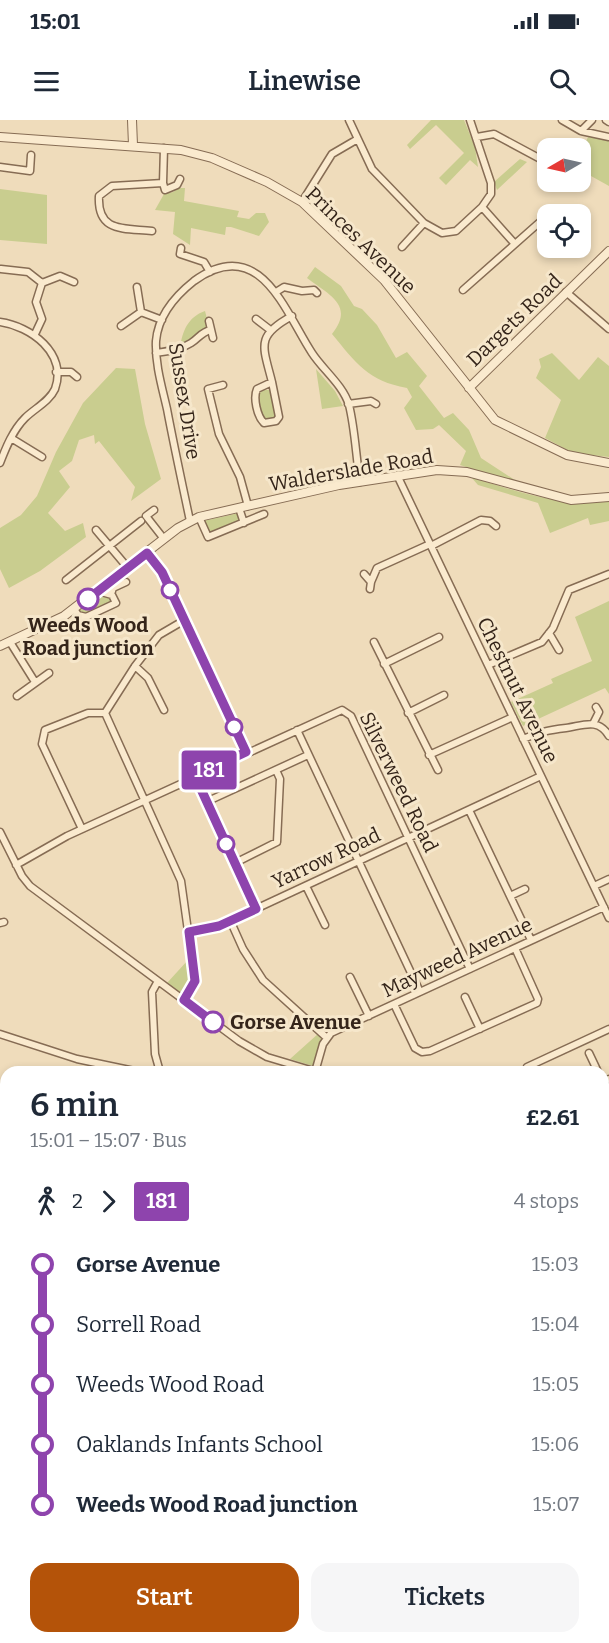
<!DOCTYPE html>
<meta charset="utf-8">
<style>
:root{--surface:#fff;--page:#f6f6f7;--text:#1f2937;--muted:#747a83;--accent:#b45309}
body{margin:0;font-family:Bitter,serif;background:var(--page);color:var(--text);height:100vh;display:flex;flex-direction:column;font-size:22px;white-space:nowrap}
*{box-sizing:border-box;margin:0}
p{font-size:20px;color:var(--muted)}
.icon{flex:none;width:33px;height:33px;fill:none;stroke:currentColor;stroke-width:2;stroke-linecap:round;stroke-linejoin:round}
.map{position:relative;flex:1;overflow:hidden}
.drawer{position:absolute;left:0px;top:946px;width:609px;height:578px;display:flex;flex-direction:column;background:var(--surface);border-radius:18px 18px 0 0;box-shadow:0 3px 9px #0003}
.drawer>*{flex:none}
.badge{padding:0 12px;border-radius:4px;font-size:21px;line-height:39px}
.needle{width:39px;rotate:261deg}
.controls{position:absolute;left:537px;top:18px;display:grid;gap:12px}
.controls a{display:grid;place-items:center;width:54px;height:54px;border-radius:12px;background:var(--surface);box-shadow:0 3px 9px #0003;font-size:30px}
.map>.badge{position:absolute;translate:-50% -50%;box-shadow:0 0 0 3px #fff}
.legs{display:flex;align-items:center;gap:9px;height:66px;padding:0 30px;font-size:20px}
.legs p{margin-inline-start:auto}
.summary{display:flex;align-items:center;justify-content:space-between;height:102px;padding:0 30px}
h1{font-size:33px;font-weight:600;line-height:45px}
.primary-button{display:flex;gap:12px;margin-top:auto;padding:12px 30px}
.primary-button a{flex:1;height:69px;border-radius:18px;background:var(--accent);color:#fff;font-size:24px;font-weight:600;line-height:69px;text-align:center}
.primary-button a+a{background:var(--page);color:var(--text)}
ul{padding:0 30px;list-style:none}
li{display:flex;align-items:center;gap:21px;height:60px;font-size:22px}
li i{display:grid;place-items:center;width:9px;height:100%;margin:0 8px;background:currentColor}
li i::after{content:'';width:15px;height:15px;margin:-8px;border:4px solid;border-radius:50%;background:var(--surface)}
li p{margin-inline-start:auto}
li:first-child i{background:linear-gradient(#0000 50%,currentColor 0)}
li:last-child i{background:linear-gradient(currentColor 50%,#0000 0)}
.status{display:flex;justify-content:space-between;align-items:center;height:42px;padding:0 30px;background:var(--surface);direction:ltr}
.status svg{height:16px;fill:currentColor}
header{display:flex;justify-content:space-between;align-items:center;height:78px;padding:0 30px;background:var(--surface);font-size:27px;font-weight:600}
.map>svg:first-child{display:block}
.green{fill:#c9cd8f}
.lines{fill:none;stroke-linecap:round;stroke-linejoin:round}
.taxiway{stroke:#92806a;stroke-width:14}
.minor-casing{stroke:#866c54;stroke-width:9}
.tertiary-casing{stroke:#866c54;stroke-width:10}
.secondary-casing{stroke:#684d38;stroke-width:11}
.primary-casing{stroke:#533b29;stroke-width:12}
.motorway-casing{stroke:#533b29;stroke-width:14}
.minor{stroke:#faeace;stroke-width:6}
.tertiary{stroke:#faeace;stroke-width:8}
.secondary{stroke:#faeace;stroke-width:8}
.primary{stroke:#f5d090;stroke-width:9}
.motorway{stroke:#e49646;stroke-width:10}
.line-1-casing{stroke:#fff;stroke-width:14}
.line-1{stroke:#8e44ad;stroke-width:9}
.stop-1-dot{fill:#fff;stroke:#8e44ad;stroke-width:3}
.labels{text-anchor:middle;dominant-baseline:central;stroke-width:6;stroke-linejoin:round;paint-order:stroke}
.street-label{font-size:20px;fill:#35251a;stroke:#f6e7cb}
.stop-label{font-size:20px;font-weight:bold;fill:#35251a;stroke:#f6e7cb}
</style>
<div class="status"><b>15:01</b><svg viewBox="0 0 49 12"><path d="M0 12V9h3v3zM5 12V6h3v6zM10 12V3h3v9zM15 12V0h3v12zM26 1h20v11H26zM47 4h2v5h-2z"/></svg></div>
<header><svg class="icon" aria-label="menu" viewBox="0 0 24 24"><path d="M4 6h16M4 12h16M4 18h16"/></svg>Linewise<svg class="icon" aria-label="search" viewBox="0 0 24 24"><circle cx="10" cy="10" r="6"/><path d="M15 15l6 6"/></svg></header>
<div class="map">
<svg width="609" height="1523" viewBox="0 0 609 1523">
<rect width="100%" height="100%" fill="#efdcbb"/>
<path class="green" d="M 431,0 L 464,0 L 475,27 L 478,47 L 470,40 L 446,65 L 439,58 L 464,33 L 436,5 L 410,29 L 407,25 Z
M 588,17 L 609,20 L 609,66 L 591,56 L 581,58 L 581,32 Z
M 520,39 L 527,42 L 497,70 L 494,62 Z
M 179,68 L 185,68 L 184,81 L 239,91 L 237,97 L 249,99 L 256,93 L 265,93 L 269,102 L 259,116 L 231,107 L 226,107 L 225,115 L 191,108 L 190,125 L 173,114 L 175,92 L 155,90 L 164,74 L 173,72 Z
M 0,69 L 47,75 L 47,124 L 0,120 Z
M 315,147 L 341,166 L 354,186 L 362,189 L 377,205 L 396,238 L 407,232 L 427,256 L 419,266 L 444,298 L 453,293 L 469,310 L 481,338 L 524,366 L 460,345 L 466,331 L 439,305 L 433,309 L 416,310 L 404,288 L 412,277 L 407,268 C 368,261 356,243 332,214 C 355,185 329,175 307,158 Z
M 205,191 L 210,210 L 180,229 C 182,211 188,197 205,191 Z
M 552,233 L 579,260 L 598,237 L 609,246 L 609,337 L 573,333 L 545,318 L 561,280 L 536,258 L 541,247 L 539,239 Z
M 116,248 L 135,249 L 145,304 L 161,359 L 131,381 L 135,367 L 99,321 L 95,324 L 94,315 L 79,320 L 72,341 L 59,351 L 70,367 L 48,393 L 65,411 L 83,403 L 86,417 L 40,451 L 9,468 L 0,449 L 0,408 L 21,395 L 37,376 L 56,332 L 83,283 Z
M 316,249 L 335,271 L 343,286 L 322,289 Z
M 262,270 L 270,270 L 272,273 L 277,297 L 269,302 L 262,299 L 258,276 Z
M 471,357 C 516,371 561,388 609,380 L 609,401 L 590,405 L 588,398 L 550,413 L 538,383 L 478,365 Z
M 239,393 L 241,400 L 209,415 L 203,401 Z
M 99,476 L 111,477 L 113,482 L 84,496 L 77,491 Z
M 609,481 L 609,574 L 605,568 L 523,606 L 511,582 L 553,563 L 551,559 L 592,541 L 575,497 Z
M 188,840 L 191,863 L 185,871 L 179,872 L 167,863 Z
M 319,913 L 322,920 L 313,946 L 290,939 Z
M 609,1049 L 609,1281 L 604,1279 L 603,1267 L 603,1051 Z
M 6,1432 L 6,1518 L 277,1518 L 278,1523 L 0,1523 L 0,1433 Z"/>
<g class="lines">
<path class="taxiway" d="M 0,1476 L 6,1476
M 0,1517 L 26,1523
M 71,1523 L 79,1518
M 253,1523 L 262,1518"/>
<g class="minor-casing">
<path id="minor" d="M 349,0 L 372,49 L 424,103 L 442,113 L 456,111 L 482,87 L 491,74 L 491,63 L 470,0
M 562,0 L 581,11 L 609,17
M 606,0 L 609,2
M 581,11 L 592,0
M 477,17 L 494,14 L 548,43
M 0,47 L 30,51 L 31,35
M 580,51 L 585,51
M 163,63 L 165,70 L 177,65 L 180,59
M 302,82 L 332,34 L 356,20
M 482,87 L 515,124
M 152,111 C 124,108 97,113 99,76 L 112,66 L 163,63 L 164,28
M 402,127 L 424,103
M 181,128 L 180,134 L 204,142 L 210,152
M 1,149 L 28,152 L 42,163
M 463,170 L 541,101
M 276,172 L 284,167 L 302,171 L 314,170 L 317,173
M 566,172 L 609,209
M 141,192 L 162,200
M 256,199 L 269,209
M 209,201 L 213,218
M 0,202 C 30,206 68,233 55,269 C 49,282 35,288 25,298 C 13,310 6,327 0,343
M 121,206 L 141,192 L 137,167
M 35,214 L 42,199 L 36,182 L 42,163 L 60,156 L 74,162
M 156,233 C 169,231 180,230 191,223 C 199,218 201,212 211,210
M 56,252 L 71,252 L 77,257
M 272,262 L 279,297 L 276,301 L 264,303 C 257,296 253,278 257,269 L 272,262 C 263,226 255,216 292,196
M 223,265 L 208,269 L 219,314 L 240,357 L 248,386
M 348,284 L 371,281 L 376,284
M 11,318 L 42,337
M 397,355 L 609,798
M 239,388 L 244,403
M 154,390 L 146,396 L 164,419
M 199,397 L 208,417 L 264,394
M 190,401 C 182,363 174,326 167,289 C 162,267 155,244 156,221 C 158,197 175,176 194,161 C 260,113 285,192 312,233 C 323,250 343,265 349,285 C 355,309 356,337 360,362
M 96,410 L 128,448
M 431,426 L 481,400 L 490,401 L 496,406
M 147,433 L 162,452 L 246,632
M 364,454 L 371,462 L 370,469
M 66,460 L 141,401
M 371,462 L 377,448 L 430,424
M 111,474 L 113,468 L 126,462
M 74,489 L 78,495 L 86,497 L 116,483 L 112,475 L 98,471
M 183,501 L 159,515 L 135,546 L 105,593 L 181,761 L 195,861 L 184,880
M 549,513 L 559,530
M 10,522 L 35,562
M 374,522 L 438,650
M 384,544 L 439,517
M 488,545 L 542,522 L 553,508 L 569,470 L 609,454
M 135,546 L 148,558 L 164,590
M 17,576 L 49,553
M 408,593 L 444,575
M 593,604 L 599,592 L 596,587
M 297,610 L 420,872
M 523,619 C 539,612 549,610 566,608 C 582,606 598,597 609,616
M 429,635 L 513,597
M 195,656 L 256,789
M 206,682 L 308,635
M 469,690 L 531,820
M 82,709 L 42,624 L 45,610 L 88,593 L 105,593
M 0,712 L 22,756 L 30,766 L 239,921 L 267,937 L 317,952
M 235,743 L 277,722 L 280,659 L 276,650
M 16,745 L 67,716 L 342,590 L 351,596 L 470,849
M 306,766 L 325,805
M 594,766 L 609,759
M 510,776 L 525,769
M 230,800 L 243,829 L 263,860 L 327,918
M 0,803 L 4,802
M 189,812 L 219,806 L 541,656
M 350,857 L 369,896
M 158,861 L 152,872 L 155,934 L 160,952
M 465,877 L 480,909
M 394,884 L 415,928 L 422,932 L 430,931 L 537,883 L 538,879 L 515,828
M 0,914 L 77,939 L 139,952
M 589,933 L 598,952
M 527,947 L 609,909
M 315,952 L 323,924 L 331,913 L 604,787
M 603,962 L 609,959
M 603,1011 L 609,1012
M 0,1028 L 6,1030
M 0,1094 L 6,1095
M 0,1158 L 6,1159
M 0,1278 L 6,1278
M 0,1340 L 6,1340"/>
</g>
<g class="tertiary-casing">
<path id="tertiary" d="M 132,0 L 133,25
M 0,17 L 181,30 L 212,38 L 267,62 L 302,82 L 384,160 L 495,300 L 567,335 L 609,343
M 469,268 L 609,131
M 0,526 L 64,496 L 178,408 L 199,397 L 339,365 L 437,350 L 467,352 L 571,380 L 609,377"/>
</g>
<g class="secondary-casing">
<path id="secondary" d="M 603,1430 L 609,1425
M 430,1523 L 438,1518"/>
</g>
<g class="primary-casing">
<path id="primary" d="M 603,1293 L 609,1292
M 603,1301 L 609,1300
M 603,1308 L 609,1307
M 603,1317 L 609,1316
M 0,1348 L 6,1347
M 0,1357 L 6,1356"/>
</g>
<g class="motorway-casing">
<path id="motorway" d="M 603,1473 L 609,1470
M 603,1500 L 609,1497
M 505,1523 L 513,1518
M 561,1523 L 569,1518"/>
</g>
<use href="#minor" class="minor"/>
<use href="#tertiary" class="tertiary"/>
<use href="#secondary" class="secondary"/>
<use href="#primary" class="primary"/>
<use href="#motorway" class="motorway"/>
</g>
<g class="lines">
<g class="line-1-casing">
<path id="line-1" d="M 88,479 L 147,433 L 162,452 L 246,632 L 195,656 L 256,789 L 219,806 L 189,812 L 195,861 L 184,880 L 213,902"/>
</g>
<use href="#line-1" class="line-1"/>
</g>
<g class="stop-1-dot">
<circle cx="170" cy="470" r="8"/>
<circle cx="88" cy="479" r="10"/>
<circle cx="234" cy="607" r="8"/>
<circle cx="226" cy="724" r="8"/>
<circle cx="213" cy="902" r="10"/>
</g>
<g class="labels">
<g class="street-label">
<text transform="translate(361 120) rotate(44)">Princes Avenue</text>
<text transform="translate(514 200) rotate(-44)">Dargets Road</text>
<text transform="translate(185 281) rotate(81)">Sussex Drive</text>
<text transform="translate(351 350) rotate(-10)">Walderslade Road</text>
<text transform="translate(518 570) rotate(64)">Chestnut Avenue</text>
<text transform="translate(399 662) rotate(64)">Silverweed Road</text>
<text transform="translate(326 738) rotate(-25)">Yarrow Road</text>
<text transform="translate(457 837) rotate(-25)">Mayweed Avenue</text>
</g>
<g class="stop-label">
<text x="88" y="505">Weeds Wood<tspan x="88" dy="23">Road junction</tspan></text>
<text x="230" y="902" text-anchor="start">Gorse Avenue</text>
</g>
</g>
</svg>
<div class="controls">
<a><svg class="needle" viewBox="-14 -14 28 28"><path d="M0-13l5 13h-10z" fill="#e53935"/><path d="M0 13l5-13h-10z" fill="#747a83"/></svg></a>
<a><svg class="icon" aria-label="locate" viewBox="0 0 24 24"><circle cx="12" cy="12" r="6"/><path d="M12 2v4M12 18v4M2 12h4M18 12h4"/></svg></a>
</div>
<b class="badge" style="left:209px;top:650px;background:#8e44ad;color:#fff">181</b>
<section class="drawer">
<div class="summary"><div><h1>6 min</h1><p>15:01 – 15:07 · Bus</p></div><b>£2.61</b></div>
<div class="legs"><svg class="icon" aria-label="walk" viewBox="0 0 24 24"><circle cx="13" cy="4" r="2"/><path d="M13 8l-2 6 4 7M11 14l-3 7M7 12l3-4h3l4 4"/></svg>2<svg class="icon" aria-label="forward" viewBox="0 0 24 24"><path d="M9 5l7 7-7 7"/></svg><b class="badge" style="background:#8e44ad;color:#fff">181</b><p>4 stops</p></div>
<ul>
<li><i style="color:#8e44ad"></i><b>Gorse Avenue</b><p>15:03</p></li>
<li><i style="color:#8e44ad"></i><span>Sorrell Road</span><p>15:04</p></li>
<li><i style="color:#8e44ad"></i><span>Weeds Wood Road</span><p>15:05</p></li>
<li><i style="color:#8e44ad"></i><span>Oaklands Infants School</span><p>15:06</p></li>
<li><i style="color:#8e44ad"></i><b>Weeds Wood Road junction</b><p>15:07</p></li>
</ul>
<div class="primary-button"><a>Start</a><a>Tickets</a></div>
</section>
</div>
